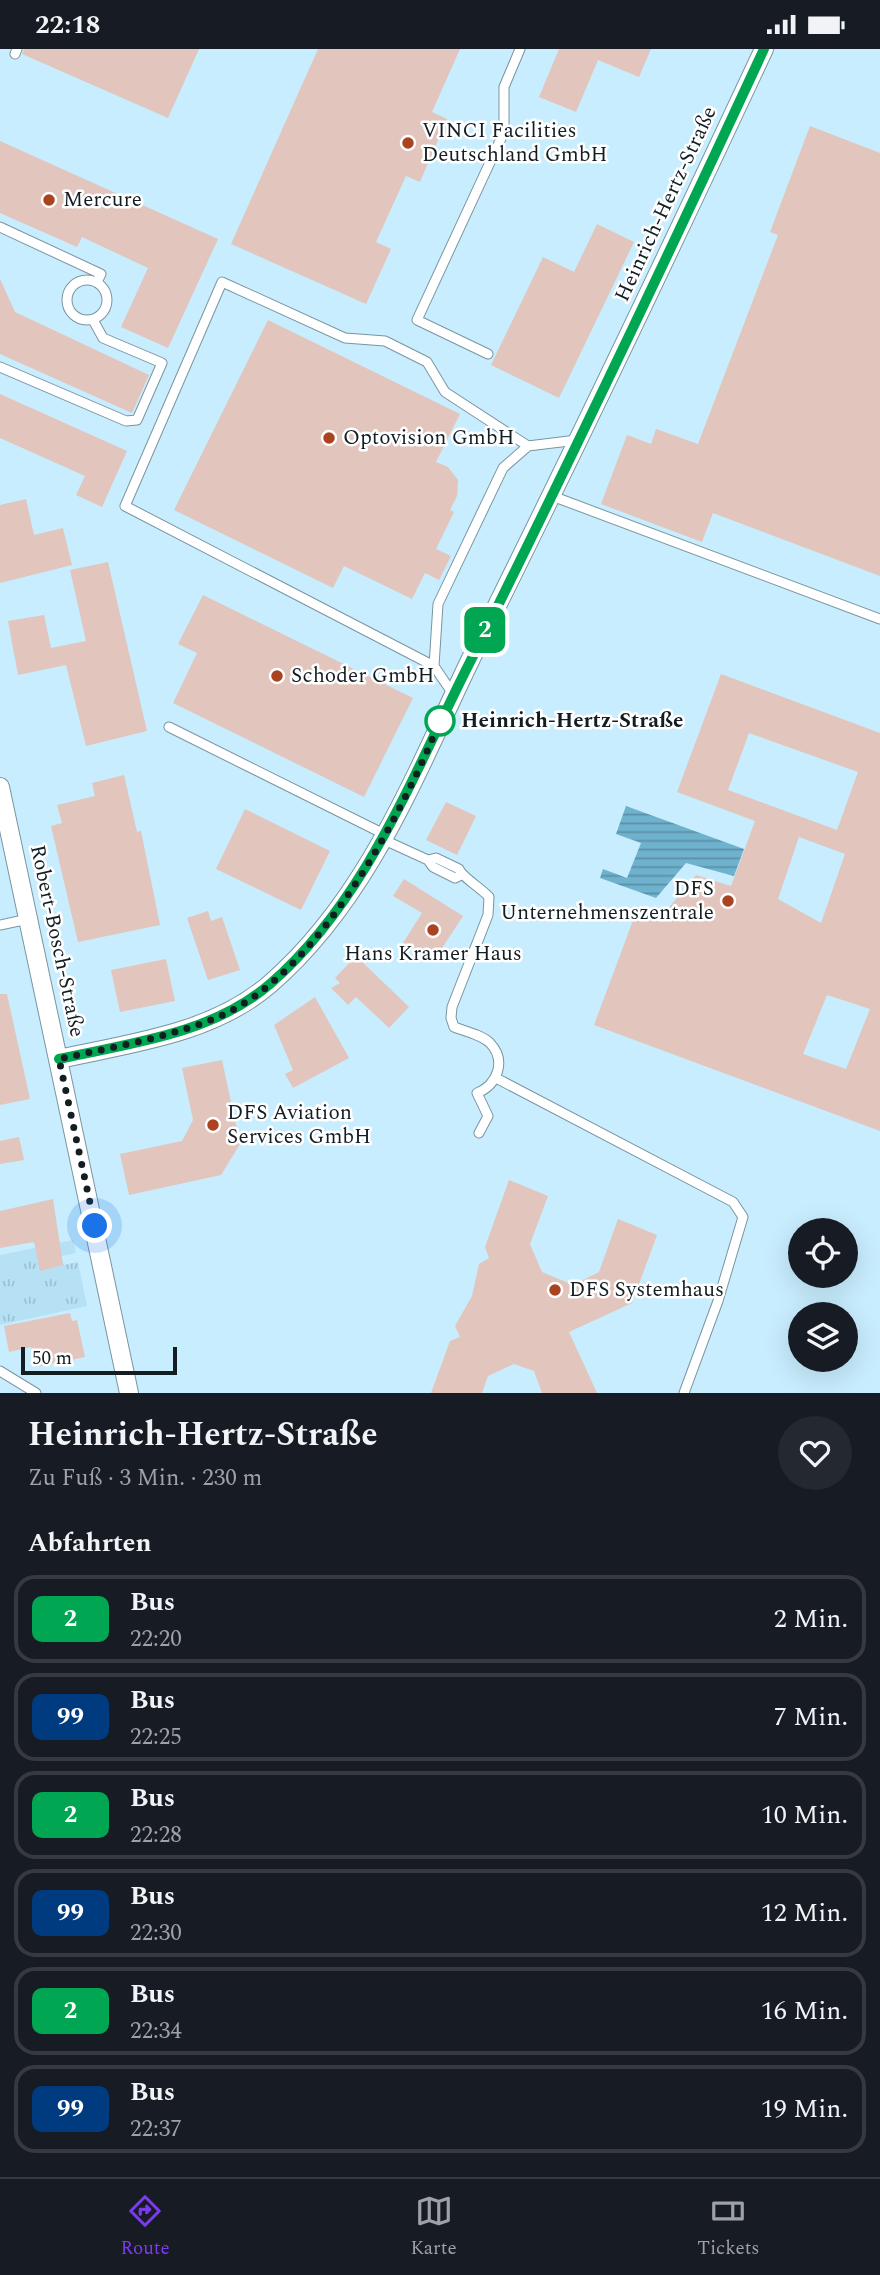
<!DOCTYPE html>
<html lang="de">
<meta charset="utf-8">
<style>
:root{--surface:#171b24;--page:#242831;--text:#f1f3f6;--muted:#9ea1a6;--line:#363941;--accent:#7c3aed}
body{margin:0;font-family:Spectral,serif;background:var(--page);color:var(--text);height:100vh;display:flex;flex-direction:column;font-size:26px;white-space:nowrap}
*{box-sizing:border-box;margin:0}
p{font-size:23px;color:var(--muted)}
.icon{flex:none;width:38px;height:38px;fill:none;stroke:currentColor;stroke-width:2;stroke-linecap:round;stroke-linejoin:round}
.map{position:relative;height:1344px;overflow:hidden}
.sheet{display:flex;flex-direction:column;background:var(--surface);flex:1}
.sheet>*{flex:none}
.badge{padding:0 14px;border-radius:10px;font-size:24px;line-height:46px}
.tools{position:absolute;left:788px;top:1169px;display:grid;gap:14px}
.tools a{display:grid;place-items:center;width:70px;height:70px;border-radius:50%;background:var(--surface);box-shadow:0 7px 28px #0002;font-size:35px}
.scale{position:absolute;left:21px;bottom:18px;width:156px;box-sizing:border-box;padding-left:7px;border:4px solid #131e23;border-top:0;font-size:19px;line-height:24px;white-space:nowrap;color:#131e23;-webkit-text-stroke:5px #fff;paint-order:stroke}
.you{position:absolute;width:35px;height:35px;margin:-18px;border:5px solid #fff;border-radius:50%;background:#1a73e8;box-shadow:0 0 0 10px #1a73e833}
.map>.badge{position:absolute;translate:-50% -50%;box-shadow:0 0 0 4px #fff}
h2{padding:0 28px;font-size:26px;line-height:63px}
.round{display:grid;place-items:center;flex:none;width:74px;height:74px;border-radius:37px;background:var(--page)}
.headline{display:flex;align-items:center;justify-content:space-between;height:119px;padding:0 28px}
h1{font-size:33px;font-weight:700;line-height:52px}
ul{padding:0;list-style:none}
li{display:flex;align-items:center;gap:21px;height:88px;margin:0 14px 10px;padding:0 14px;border:4px solid var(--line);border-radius:21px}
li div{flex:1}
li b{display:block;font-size:26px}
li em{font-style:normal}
li .badge{min-width:77px;font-weight:700;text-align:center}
.status{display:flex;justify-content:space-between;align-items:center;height:49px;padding:0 35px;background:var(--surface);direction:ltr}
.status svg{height:19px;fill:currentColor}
.dock{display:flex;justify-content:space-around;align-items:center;height:98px;border-top:2px solid var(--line);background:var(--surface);font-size:19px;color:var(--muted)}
.dock a{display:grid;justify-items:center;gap:4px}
.dock .on{color:var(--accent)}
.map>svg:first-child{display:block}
.built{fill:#c8edfe;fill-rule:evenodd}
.grass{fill:url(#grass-tufts)}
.water{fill:url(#water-rules)}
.building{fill:#e2c5bc;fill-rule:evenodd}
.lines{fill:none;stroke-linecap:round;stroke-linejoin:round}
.lane-casing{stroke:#7a95a0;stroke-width:11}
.street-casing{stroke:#7a95a0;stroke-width:20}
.lane{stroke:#fff;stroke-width:9}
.street{stroke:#fff;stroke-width:18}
.line-casing{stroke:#fff;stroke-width:16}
.line{stroke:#00a651;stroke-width:10}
.walk{stroke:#131e23;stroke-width:7;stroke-dasharray:0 12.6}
.poi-dot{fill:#aa431f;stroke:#fff;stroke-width:2.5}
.stop-dot{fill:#fff;stroke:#00a651;stroke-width:3.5}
.labels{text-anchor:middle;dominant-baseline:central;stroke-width:5;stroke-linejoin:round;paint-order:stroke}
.poi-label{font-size:21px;fill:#131e23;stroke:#fff;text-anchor:start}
.street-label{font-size:21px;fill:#131e23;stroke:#fff}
.stop-label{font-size:21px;font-weight:bold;fill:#131e23;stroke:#fff;text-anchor:start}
</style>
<div class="status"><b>22:18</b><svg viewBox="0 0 49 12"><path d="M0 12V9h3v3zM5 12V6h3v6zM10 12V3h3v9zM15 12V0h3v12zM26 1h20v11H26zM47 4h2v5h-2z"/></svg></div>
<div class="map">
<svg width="880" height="1344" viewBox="0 0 880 1344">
<defs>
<pattern id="grass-tufts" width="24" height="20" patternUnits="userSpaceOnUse" patternTransform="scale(1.75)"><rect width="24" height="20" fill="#b6e1f4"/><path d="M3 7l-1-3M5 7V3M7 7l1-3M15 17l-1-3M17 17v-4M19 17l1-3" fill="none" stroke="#9cc1d1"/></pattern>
<pattern id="water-rules" width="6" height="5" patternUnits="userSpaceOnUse" patternTransform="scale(1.75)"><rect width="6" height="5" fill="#6fb2cd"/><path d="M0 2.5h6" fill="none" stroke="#5a90a6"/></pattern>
</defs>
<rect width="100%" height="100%" fill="#e3f4fc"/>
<path class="built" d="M 0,0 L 880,0 L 880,1344 L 0,1344 ZM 800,1181 L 845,1181 L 845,1227 L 800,1227 ZM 800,1265 L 845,1265 L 845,1311 L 800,1311 Z"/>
<path class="grass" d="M 73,1191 L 76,1204 L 61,1207 L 64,1216 L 78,1213 L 87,1257 L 0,1276 L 0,1206 Z"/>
<path class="water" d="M 626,757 L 744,800 L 734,827 L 686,814 L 656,849 L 600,829 L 603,820 L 627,829 L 641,794 L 616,785 Z"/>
<path class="building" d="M 24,0 L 199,0 L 168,69 L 22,5 Z
M 318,0 L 460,0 L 432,63 L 447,70 L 420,133 L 406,127 L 376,193 L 391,200 L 366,255 L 231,195 Z
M 559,0 L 651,0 L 639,28 L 598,11 L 576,63 L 539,48 Z
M 810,77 L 880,104 L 880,527 L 713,464 L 702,493 L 601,455 L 627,386 L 651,395 L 656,380 L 698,395 L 778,186 L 770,183 Z
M 0,92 L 218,190 L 168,299 L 121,278 L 148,219 L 82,188 L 77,198 L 0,164 Z
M 597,175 L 634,193 L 559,349 L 491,316 L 543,208 L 574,223 Z
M 0,230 L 15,263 L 149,326 L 132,364 L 0,305 Z
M 268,271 L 460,365 L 436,413 L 448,418 L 458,431 L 457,447 L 450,461 L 454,463 L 436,500 L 451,507 L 439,531 L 425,524 L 412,550 L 344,517 L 333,539 L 174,461 Z
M 0,345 L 127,402 L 102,458 L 76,446 L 85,427 L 0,389 Z
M 26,450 L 34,486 L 63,479 L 72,516 L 0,534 L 0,456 Z
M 108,513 L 147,682 L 86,697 L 66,616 L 18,626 L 8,572 L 44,566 L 51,599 L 86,592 L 70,521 Z
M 203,546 L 413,649 L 364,748 L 173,654 L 197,604 L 178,595 Z
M 721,625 L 880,684 L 880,1082 L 594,976 L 638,858 L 662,867 L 696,826 L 731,837 L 755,772 L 677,743 ZM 749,684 L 858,723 L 837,781 L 728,741 ZM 799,788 L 845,805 L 821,874 L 778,850 ZM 827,946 L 870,960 L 846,1020 L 803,1005 Z
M 124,726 L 137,783 L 141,782 L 160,876 L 78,893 L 51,777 L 62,774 L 57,756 L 95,747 L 92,734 Z
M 446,753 L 476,767 L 457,806 L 426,791 Z
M 245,760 L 330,802 L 301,861 L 216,820 Z
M 404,830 L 463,867 L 433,913 L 403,894 L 422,864 L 393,847 Z
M 208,862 L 211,872 L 222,868 L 240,921 L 208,931 L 187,869 Z
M 356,907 L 409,958 L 389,979 L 356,948 L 348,956 L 331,939 L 340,934 L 335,929 Z
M 166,910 L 175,952 L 120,963 L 111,921 Z
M 0,945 L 7,945 L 30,1050 L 0,1056 Z
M 315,948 L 349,1009 L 293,1039 L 285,1025 L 293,1021 L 274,976 Z
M 222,1011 L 240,1095 L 221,1126 L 129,1146 L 120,1105 L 182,1092 L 193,1071 L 182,1019 Z
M 19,1088 L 24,1111 L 0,1115 L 0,1092 Z
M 509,1131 L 548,1147 L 530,1195 L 542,1223 L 573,1236 L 599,1223 L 618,1170 L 657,1186 L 632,1254 L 569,1283 L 597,1344 L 542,1344 L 534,1322 L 514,1315 L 488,1327 L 482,1344 L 431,1344 L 450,1292 L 460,1288 L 455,1277 L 472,1247 L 479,1215 L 489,1209 L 485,1198 Z
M 53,1150 L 63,1216 L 40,1222 L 34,1193 L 0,1199 L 0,1162 Z
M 70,1264 L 72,1272 L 77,1271 L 85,1308 L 35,1318 L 31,1298 L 9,1303 L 4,1277 Z"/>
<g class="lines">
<g class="lane-casing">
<path id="lane" d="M 15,5 L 17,0
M 0,178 L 101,225 L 97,233
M67 251a20 20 0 1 1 40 0a20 20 0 1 1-40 0Z
M 488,305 L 417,271 L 504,83 L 504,38 L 520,0
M 0,318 L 126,372 L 137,371 L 162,314 L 103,289 L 93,271
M 552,447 L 880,570
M 434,617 L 438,555 L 503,419 L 528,397 L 577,391
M 453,645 L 434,617 L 125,457 L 222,233 L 345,289 L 385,292 L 427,313 L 445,343 L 528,397
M 169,678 L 384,785
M 382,790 L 428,811 L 433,818 L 455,829 L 461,826
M 428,811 L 436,809 L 459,820 C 462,828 481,839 489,848 L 488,866 L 452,958 L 451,969 L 454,978 C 465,982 482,986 490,994 C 507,1012 497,1036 477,1044 L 488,1067 L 479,1084
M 0,876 L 28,870
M 496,1029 L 733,1153 L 743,1168 L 718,1252 L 684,1344
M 0,1322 L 36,1344"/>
</g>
<g class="street-casing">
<path id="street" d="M 0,738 L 129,1344
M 59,1010 C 131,994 212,985 270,935 C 372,847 420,713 478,595 C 576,398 671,199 764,0"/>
</g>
<use href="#lane" class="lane"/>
<use href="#street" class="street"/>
</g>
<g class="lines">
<g class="line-casing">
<path id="line" d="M 59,1010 C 131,994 212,985 270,935 C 367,851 413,725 470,613 C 571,410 669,205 764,0"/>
</g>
<use href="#line" class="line"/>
<path class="walk" d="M 95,1177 L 59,1010 C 112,998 168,989 218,968 C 319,925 400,769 440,672"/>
</g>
<g class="poi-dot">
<circle cx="408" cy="94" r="7"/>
<circle cx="49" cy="151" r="7"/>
<circle cx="329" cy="389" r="7"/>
<circle cx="277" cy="627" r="7"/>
<circle cx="728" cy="852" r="7"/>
<circle cx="433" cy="881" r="7"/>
<circle cx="213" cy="1076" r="7"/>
<circle cx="555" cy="1241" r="7"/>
</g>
<circle class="stop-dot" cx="440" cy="672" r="14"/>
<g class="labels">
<g class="poi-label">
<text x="422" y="82">VINCI Facilities<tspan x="422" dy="24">Deutschland GmbH</tspan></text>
<text x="63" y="151">Mercure</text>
<text x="343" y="389">Optovision GmbH</text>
<text x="291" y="627">Schoder GmbH</text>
<text x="714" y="840" text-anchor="end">DFS<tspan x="714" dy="24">Unternehmenszentrale</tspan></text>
<text x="433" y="905" text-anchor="middle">Hans Kramer Haus</text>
<text x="227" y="1064">DFS Aviation<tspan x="227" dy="24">Services GmbH</tspan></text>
<text x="569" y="1241">DFS Systemhaus</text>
</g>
<g class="street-label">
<text transform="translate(666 155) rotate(-65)">Heinrich-Hertz-Straße</text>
<text transform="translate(57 892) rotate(78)">Robert-Bosch-Straße</text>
</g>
<g class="stop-label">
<text x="461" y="672">Heinrich-Hertz-Straße</text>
</g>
</g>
</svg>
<div class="tools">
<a><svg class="icon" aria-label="locate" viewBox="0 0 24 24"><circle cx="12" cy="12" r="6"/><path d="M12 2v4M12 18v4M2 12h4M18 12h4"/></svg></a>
<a><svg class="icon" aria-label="layers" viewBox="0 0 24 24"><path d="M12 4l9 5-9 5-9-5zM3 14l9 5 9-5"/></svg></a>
</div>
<div class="scale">50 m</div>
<div class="you" style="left:95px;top:1177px"></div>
<b class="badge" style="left:485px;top:581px;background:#00a651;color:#fff">2</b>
</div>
<section class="sheet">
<div class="headline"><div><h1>Heinrich-Hertz-Straße</h1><p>Zu Fuß · 3 Min. · 230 m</p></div><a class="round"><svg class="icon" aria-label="heart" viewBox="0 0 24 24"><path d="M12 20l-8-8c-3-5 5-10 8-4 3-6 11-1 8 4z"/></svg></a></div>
<h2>Abfahrten</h2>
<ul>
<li><span class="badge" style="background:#00a651;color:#fff">2</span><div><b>Bus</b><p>22:20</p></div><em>2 Min.</em></li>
<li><span class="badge" style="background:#003b80;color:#fff">99</span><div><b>Bus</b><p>22:25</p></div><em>7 Min.</em></li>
<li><span class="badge" style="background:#00a651;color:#fff">2</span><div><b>Bus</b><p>22:28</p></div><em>10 Min.</em></li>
<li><span class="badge" style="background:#003b80;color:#fff">99</span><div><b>Bus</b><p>22:30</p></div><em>12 Min.</em></li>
<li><span class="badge" style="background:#00a651;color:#fff">2</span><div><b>Bus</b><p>22:34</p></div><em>16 Min.</em></li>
<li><span class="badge" style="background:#003b80;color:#fff">99</span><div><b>Bus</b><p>22:37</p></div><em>19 Min.</em></li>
</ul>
</section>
<nav class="dock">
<a class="on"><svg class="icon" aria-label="directions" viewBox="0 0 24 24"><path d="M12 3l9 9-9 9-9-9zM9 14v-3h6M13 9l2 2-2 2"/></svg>Route</a>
<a><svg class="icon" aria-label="map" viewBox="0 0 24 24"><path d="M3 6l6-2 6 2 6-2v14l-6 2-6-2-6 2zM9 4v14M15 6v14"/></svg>Karte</a>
<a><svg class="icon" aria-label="tickets" viewBox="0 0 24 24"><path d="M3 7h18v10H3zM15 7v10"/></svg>Tickets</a>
</nav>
